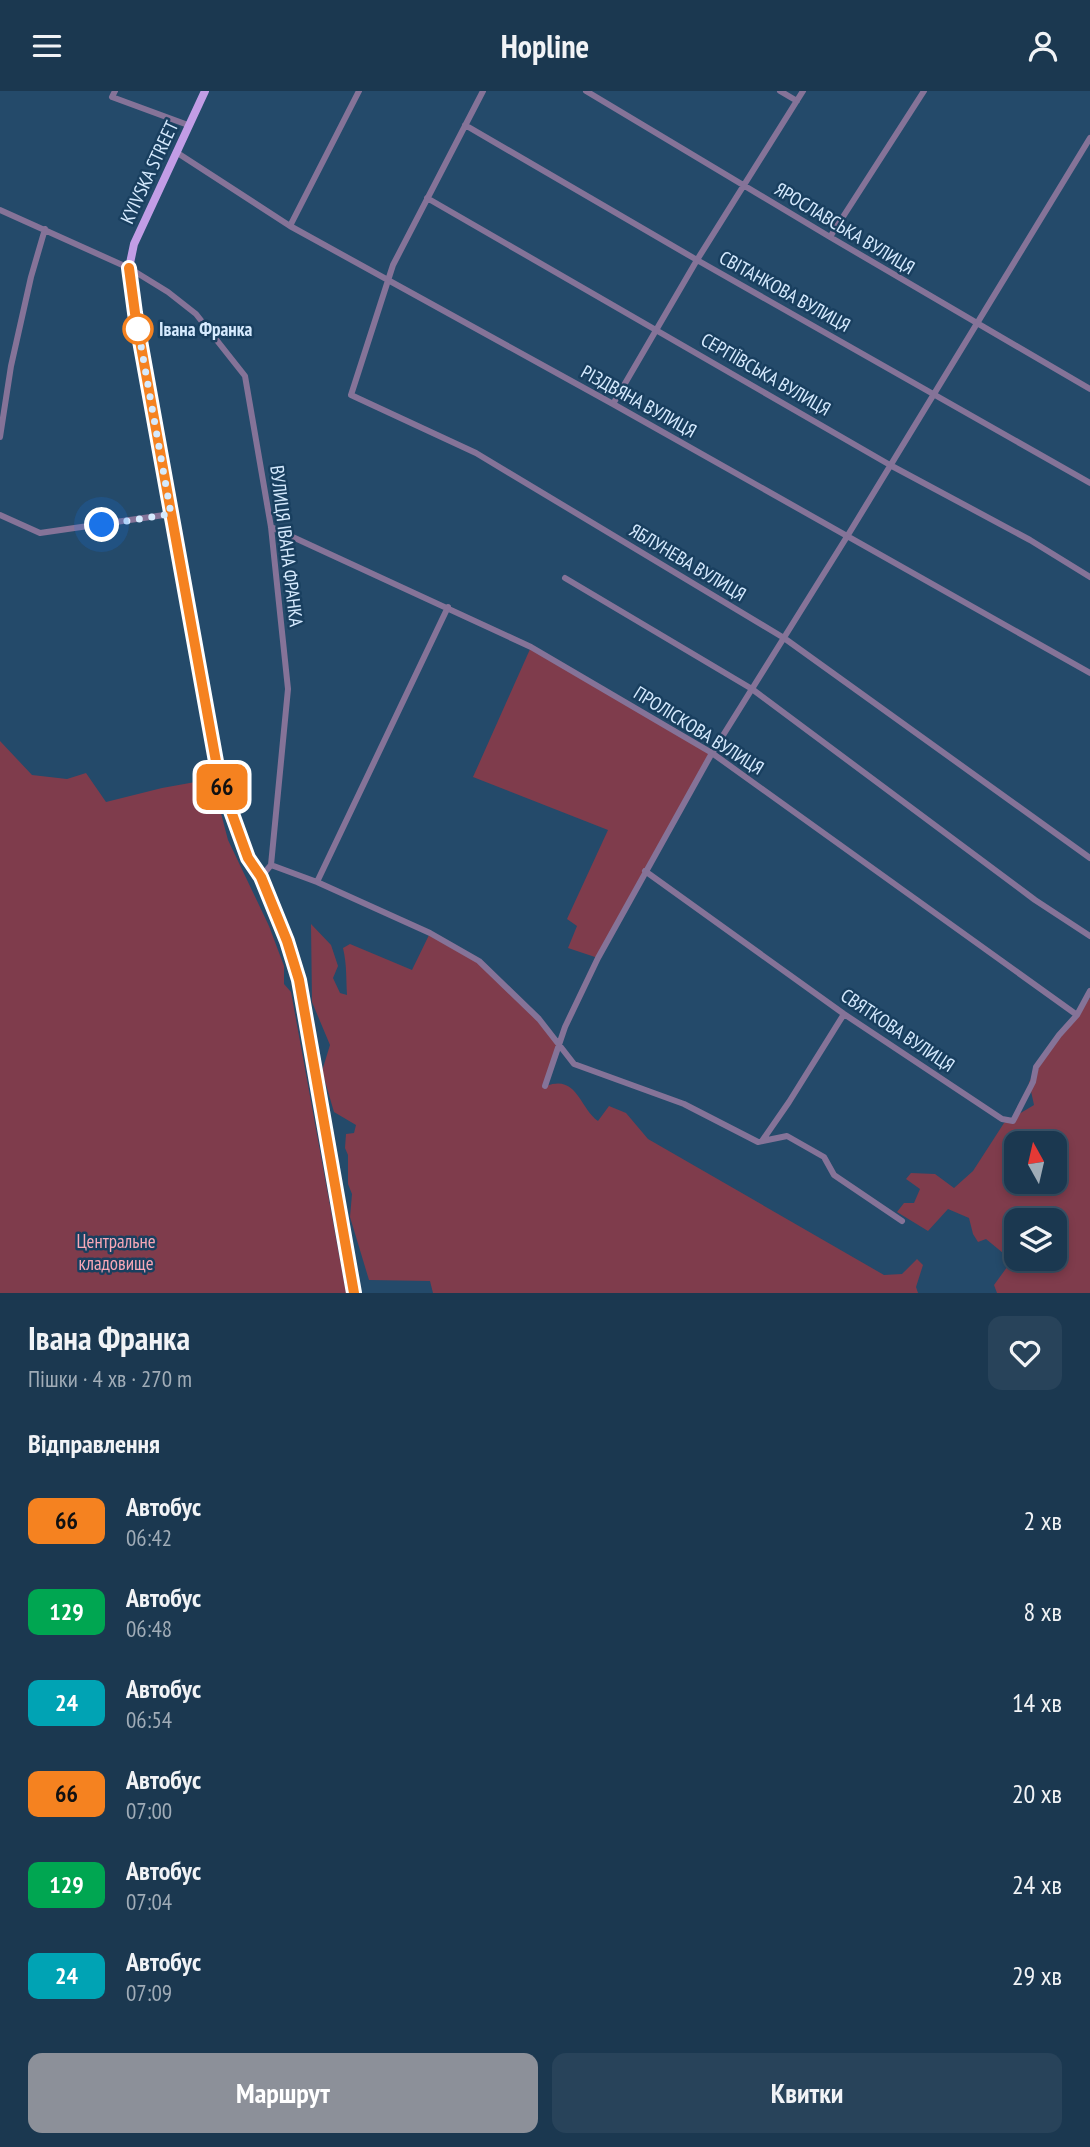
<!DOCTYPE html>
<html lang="uk">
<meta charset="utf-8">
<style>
:root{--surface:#1b3850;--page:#28435a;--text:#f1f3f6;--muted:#a0acb7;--line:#395267;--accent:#8c9099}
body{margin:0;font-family:"PT Sans Narrow",sans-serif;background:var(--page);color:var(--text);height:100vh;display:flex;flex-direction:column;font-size:26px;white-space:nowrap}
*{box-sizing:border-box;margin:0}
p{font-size:23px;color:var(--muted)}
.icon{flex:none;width:38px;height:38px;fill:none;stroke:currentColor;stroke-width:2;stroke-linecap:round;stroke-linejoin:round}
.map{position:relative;height:1202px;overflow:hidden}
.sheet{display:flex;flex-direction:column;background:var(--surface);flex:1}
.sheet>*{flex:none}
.badge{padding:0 14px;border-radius:10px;font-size:24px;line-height:46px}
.needle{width:46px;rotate:352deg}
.buttons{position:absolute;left:1004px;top:1040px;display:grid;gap:14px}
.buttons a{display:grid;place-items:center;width:63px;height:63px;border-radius:14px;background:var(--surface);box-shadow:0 4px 10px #0003,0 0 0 2px var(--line);font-size:35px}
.you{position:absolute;width:35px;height:35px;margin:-18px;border:5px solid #fff;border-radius:50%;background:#1a73e8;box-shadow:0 0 0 10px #1a73e833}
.map>.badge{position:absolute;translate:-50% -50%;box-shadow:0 0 0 4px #fff}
h2{padding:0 28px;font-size:26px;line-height:63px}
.round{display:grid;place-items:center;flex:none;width:74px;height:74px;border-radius:14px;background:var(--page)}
.headline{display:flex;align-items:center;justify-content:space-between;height:119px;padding:0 28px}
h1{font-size:33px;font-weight:800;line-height:52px}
.cta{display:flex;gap:14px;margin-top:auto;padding:14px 28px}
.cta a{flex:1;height:80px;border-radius:14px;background:var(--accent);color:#fff;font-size:28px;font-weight:800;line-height:80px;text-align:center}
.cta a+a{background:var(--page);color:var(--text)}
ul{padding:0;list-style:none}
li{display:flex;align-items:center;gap:21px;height:91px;padding:0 28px}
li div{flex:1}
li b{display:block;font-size:26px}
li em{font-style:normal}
li .badge{min-width:77px;font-weight:700;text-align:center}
header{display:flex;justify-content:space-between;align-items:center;height:91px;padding:0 28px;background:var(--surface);font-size:32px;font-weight:800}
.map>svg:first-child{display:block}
.green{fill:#7f3c4c;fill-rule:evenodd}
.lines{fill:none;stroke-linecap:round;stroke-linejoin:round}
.minor{stroke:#857398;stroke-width:6}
.major{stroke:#c29de6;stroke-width:8}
.line-casing{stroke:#fff;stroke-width:16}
.line{stroke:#f58220;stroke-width:10}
.walk{stroke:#d5eafe;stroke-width:7;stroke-dasharray:0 12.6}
.stop-dot{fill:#fff;stroke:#f58220;stroke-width:3.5}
.labels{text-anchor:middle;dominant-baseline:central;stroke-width:5;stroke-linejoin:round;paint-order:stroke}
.street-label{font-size:19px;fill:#d5eafe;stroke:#193f5f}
.stop-label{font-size:19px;font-weight:bold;fill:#d5eafe;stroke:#193f5f;text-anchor:start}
.park-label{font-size:19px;fill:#f8a8b7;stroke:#193f5f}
</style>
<header><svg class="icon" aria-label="menu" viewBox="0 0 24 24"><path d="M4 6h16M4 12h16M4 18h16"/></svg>Hopline<svg class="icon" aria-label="person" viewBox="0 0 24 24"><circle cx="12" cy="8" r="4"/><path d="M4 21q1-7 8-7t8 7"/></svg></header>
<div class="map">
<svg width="1090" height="1202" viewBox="0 0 1090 1202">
<rect width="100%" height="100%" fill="#244a6a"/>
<path class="green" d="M 531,556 L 712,662 L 598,867 L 568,857 L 577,835 L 567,828 L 608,739 L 473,686 Z
M 0,650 L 32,684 L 67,688 L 86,682 L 106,711 L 162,697 L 212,688 L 228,749 L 269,835 L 284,875 L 284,893 L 291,901 L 346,1202 L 0,1202 Z
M 311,833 L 331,854 L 338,875 L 333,887 L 340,902 L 347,904 C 346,888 347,874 343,857 L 350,853 L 412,879 L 430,842 L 479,870 L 559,951 L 546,995 C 577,983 579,1016 598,1030 L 609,1015 L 626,1022 L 648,1048 L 884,1184 L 902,1183 L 917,1168 L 923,1174 L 916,1196 L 918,1202 L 433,1202 L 430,1190 L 369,1189 L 350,1126 L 352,1103 L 348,1093 L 348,1064 L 345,1057 L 346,1043 L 354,1042 L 356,1034 L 334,1021 L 322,980 L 330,954 L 312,911 Z
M 1090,907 L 1090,1202 L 997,1202 L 994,1194 L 1010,1172 L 1003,1162 L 986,1148 L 978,1151 L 973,1143 L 969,1127 L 948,1118 L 928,1140 L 897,1121 L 904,1112 L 914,1112 L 920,1098 L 906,1088 L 911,1082 L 935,1083 L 954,1097 L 973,1080 L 1004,1032 L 1034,1014 L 1029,991 L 1068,934 ZM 1017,1052 L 1055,1052 L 1055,1090 L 1017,1090 ZM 1017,1129 L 1055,1129 L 1055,1167 L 1017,1167 Z"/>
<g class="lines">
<path class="minor" d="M 115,0 L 112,6 L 188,34
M 483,0 L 393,174 L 351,304 L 476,362 L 784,547 L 1090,767
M 586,0 L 830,146 L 1090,298
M 780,0 L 797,10
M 465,34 L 697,169 L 1090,392
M 176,61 L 290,135 L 613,313 L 1090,582
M 427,107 L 890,374 L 1030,449 L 1090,486
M 0,119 L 129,177 L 168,201 L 196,223 L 245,285 L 271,436 L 288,598 L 271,774 L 261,786
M 290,135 L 359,0
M 830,146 L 924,0
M 613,313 L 697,169 L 803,0
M 0,346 L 11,275 L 31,186 L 45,138
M 0,424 L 40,442 L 171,423
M 271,436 L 531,556 L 712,662 L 1077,924
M 565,487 L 752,598 L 1035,809 L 1090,845
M 271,774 L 317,791 L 430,842 L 479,870 L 539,928 L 574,973 L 684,1013 L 758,1051 L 787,1045 L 824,1066 L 834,1084 L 902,1130
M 645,780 L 844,923 L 1002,1028 L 1013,1030 L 1033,991 L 1036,976 L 1059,944 L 1077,924 L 1090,900
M 317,791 L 448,516
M 545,995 L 565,936 L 598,867 L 712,662 L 848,444 L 1090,47
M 762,1050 L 789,1011 L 844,923"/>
<path class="major" d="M 205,0 L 134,153 L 129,177 L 135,222 L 219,687 L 248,767 L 261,786 L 287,850 L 299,889 L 354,1202"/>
</g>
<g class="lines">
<g class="line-casing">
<path id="line" d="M 129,177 L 135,222 L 219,687 L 248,767 L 261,786 L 287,850 L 299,889 L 354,1202"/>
</g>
<use href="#line" class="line"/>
<path class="walk" d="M 102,434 L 171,423 L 138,238"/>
</g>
<circle class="stop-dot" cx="138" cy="238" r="14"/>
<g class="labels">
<g class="street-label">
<text transform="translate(149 81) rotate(-65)">KYIVSKA STREET</text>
<text transform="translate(845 137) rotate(31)">ЯРОСЛАВСЬКА ВУЛИЦЯ</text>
<text transform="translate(785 200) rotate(29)">СВІТАНКОВА ВУЛИЦЯ</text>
<text transform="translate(766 283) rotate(30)">СЕРГІЇВСЬКА ВУЛИЦЯ</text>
<text transform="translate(639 310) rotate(29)">РІЗДВЯНА ВУЛИЦЯ</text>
<text transform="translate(287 455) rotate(83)">ВУЛИЦЯ ІВАНА ФРАНКА</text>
<text transform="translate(688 471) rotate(31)">ЯБЛУНЕВА ВУЛИЦЯ</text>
<text transform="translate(699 639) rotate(32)">ПРОЛІСКОВА ВУЛИЦЯ</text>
<text transform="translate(898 939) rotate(34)">СВЯТКОВА ВУЛИЦЯ</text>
</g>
<g class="stop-label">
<text x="159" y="238">Івана Франка</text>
</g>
<g class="park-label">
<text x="116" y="1150">Центральне<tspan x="116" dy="22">кладовище</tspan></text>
</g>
</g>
</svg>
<div class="buttons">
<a><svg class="needle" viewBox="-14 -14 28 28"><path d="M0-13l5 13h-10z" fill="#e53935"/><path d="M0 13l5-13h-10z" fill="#a0acb7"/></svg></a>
<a><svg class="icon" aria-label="layers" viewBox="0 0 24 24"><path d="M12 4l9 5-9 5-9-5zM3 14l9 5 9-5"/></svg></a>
</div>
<div class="you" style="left:102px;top:434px"></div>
<b class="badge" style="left:222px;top:696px;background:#f58220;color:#111">66</b>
</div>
<section class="sheet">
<div class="headline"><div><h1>Івана Франка</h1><p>Пішки · 4 хв · 270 m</p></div><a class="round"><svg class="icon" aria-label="heart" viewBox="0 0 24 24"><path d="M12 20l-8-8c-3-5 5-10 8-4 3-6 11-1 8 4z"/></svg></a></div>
<h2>Відправлення</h2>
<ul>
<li><span class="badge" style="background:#f58220;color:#111">66</span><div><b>Автобус</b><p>06:42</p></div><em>2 хв</em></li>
<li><span class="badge" style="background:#00a651;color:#fff">129</span><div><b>Автобус</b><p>06:48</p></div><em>8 хв</em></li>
<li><span class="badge" style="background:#00a3b4;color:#fff">24</span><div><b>Автобус</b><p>06:54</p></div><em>14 хв</em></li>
<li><span class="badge" style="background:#f58220;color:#111">66</span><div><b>Автобус</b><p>07:00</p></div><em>20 хв</em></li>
<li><span class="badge" style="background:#00a651;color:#fff">129</span><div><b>Автобус</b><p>07:04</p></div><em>24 хв</em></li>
<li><span class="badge" style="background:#00a3b4;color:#fff">24</span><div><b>Автобус</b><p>07:09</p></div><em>29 хв</em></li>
</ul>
<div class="cta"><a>Маршрут</a><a>Квитки</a></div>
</section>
